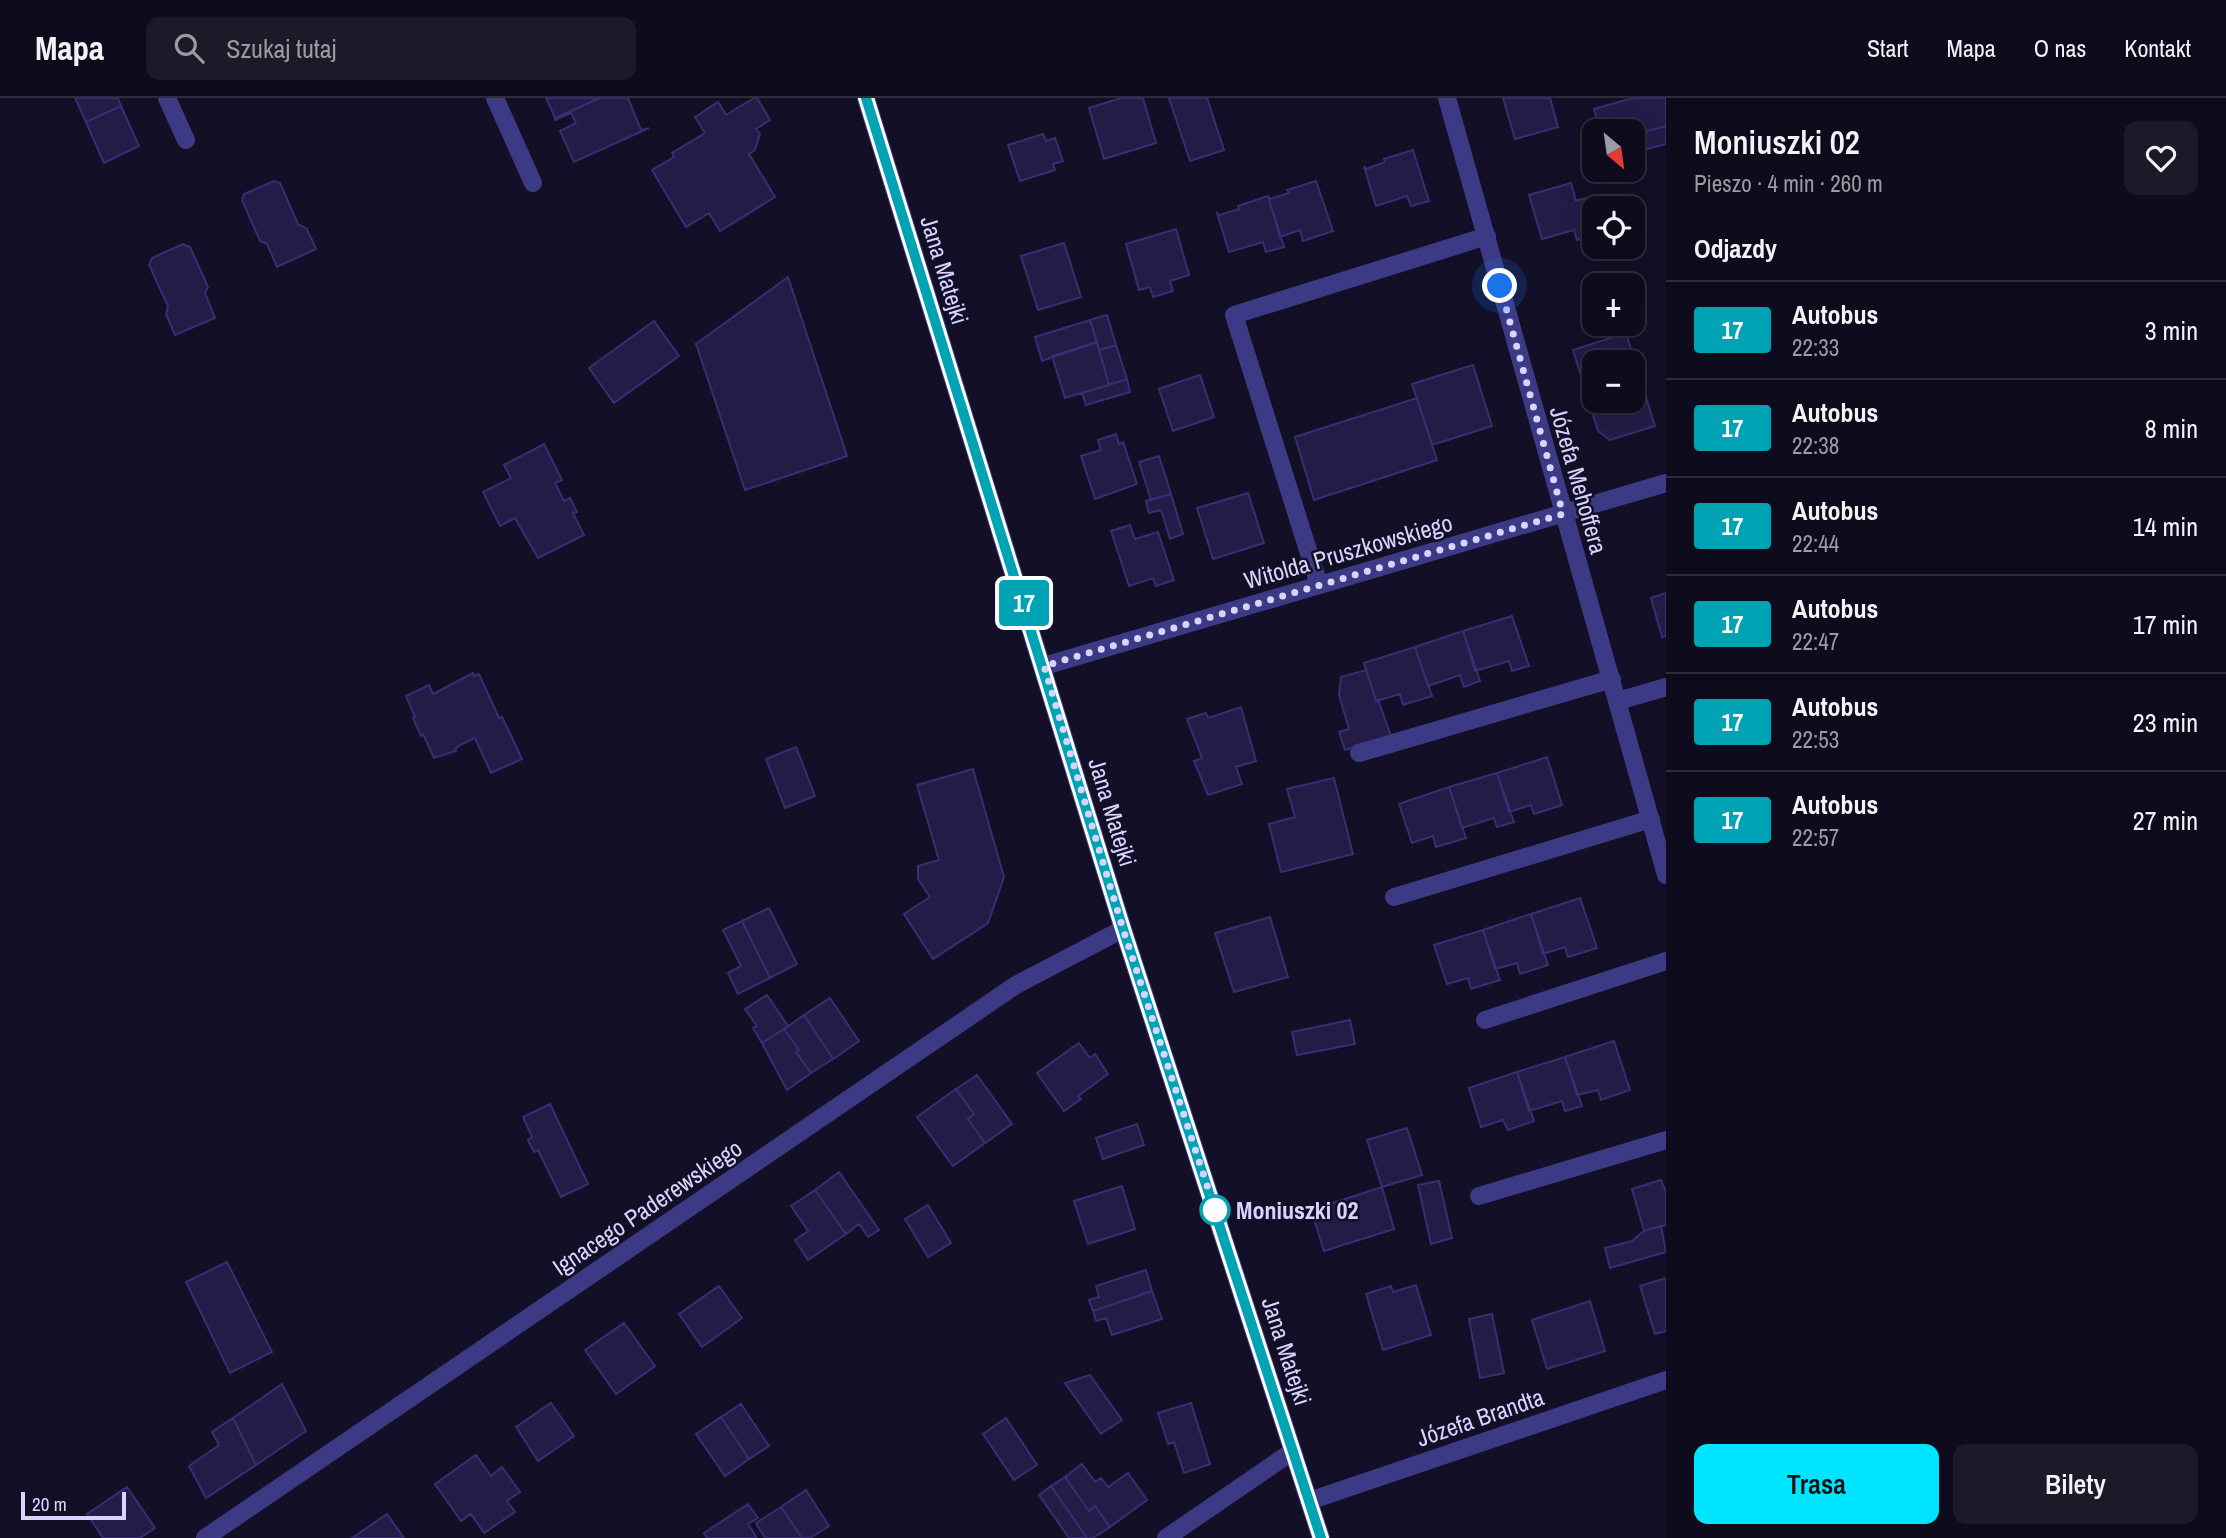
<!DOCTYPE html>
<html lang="pl">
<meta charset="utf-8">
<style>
:root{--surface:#0e0b1c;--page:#1c1929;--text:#f1f3f6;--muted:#9b9ba3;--line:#2e2b3b;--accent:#00e5ff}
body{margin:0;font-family:"Archivo Narrow",sans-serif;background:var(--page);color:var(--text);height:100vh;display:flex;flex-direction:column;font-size:26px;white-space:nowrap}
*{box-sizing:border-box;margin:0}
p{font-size:23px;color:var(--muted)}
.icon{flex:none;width:38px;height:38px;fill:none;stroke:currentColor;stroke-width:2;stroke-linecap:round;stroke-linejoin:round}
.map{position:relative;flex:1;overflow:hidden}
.drawer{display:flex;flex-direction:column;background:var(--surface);width:560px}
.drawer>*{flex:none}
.badge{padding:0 14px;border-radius:5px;font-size:24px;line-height:46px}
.needle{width:46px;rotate:151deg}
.tools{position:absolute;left:1582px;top:21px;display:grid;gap:14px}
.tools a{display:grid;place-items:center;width:63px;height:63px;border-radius:14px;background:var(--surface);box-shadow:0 7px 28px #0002,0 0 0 2px var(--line);font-size:35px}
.scale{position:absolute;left:21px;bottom:18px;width:105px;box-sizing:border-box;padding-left:7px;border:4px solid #d9d4ff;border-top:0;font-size:19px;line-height:24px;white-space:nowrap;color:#d9d4ff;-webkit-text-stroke:5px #130f26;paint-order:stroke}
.you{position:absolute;width:35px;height:35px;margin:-18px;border:5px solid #fff;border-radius:50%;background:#1a73e8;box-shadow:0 0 0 10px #1a73e833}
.map>.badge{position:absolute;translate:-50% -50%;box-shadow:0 0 0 4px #fff}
h2{padding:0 28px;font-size:26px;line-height:63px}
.round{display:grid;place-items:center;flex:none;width:74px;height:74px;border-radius:14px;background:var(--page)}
.summary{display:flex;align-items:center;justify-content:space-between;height:119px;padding:0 28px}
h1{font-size:33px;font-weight:600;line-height:52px}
.primary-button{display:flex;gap:14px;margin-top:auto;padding:14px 28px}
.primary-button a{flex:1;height:80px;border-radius:14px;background:var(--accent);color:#111;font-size:28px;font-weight:600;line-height:80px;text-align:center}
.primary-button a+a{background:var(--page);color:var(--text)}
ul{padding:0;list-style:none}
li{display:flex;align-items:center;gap:21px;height:98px;padding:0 28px;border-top:2px solid var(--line)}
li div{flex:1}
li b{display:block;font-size:26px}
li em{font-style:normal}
li .badge{min-width:77px;font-weight:700;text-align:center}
header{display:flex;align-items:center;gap:42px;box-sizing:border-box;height:98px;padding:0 35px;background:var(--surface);border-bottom:2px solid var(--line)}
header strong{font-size:33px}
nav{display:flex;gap:38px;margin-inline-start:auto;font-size:24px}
.search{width:490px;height:63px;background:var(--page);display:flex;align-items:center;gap:18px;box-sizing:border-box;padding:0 24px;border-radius:14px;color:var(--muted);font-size:26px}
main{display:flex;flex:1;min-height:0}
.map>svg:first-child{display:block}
.building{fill:#241b47;stroke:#3b2d73;stroke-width:2;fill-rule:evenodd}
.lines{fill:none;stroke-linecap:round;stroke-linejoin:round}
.service{stroke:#3d3a85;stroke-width:18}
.minor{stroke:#3d3a85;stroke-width:18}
.tertiary{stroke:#3d3a85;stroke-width:18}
.line-casing{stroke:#fff;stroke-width:16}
.line{stroke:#00a3b4;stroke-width:10}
.walk{stroke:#d9d4ff;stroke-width:7;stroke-dasharray:0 12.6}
.stop-dot{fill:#fff;stroke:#00a3b4;stroke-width:3.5}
.labels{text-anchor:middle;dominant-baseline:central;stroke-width:5;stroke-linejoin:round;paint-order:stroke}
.street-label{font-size:24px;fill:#d9d4ff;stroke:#130f26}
.stop-label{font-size:24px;font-weight:bold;fill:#d9d4ff;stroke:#130f26;text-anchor:start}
</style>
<header>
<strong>Mapa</strong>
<div class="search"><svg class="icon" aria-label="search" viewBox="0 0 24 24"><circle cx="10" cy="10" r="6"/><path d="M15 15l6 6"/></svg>Szukaj tutaj</div>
<nav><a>Start</a><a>Mapa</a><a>O nas</a><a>Kontakt</a></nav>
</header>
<main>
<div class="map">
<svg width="1666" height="1440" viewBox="0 0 1666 1440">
<rect width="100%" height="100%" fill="#130f26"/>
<path class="building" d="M 75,0 L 118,0 L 121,8 L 86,24 Z
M 546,0 L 600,0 L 555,20 Z
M 600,0 L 628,0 L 641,32 L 649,30 L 574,64 L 560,33 L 576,25 L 571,15 L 555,22 L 555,20 Z
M 754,0 L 757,0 L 770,22 L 756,31 L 760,36 L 755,52 L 749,56 L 775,99 L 720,133 L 709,115 L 686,129 L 652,72 L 674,59 L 672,55 L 705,35 L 695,19 L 718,4 L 726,17 Z
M 1121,0 L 1143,0 L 1156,45 L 1104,61 L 1089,10 Z
M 1169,0 L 1207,0 L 1224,52 L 1190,63 Z
M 1503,0 L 1550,0 L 1558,29 L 1515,41 Z
M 1633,0 L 1666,0 L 1666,28 L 1633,37 L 1633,33 L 1600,33 L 1594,11 Z
M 121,8 L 139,48 L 104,65 L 86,24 Z
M 1666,28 L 1666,46 L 1633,55 L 1633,37 Z
M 1043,36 L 1046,43 L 1055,40 L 1063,63 L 1053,66 L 1055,72 L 1020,83 L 1008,47 Z
M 1413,52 L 1429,103 L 1411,108 L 1407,98 L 1376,108 L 1364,68 L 1366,71 L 1385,64 L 1384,61 Z
M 274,83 L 280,85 L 298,126 L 307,131 L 316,151 L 277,169 L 267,146 L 260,143 L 242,102 L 244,96 Z
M 1316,83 L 1333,133 L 1303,143 L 1300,132 L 1280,139 L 1268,98 L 1270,101 L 1289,95 L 1287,92 Z
M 1571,85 L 1576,103 L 1596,97 L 1599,110 L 1594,110 L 1594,126 L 1584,129 L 1587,139 L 1577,142 L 1574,132 L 1542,141 L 1529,97 Z
M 1268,98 L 1284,149 L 1266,154 L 1263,144 L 1229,154 L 1217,115 L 1220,117 L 1239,111 L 1238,108 Z
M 1176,131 L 1189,177 L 1170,183 L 1173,193 L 1153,199 L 1150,189 L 1139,192 L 1126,146 Z
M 1064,145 L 1081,199 L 1038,212 L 1021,158 Z
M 183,146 L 190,149 L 208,189 L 205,195 L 215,220 L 175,237 L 166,216 L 168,208 L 149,167 L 152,160 Z
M 788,179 L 847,358 L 745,392 L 696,246 Z
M 1107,217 L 1116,247 L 1099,252 L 1090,222 Z
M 1090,222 L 1097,244 L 1042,263 L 1035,239 Z
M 654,223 L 679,258 L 614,305 L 589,270 Z
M 1626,235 L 1655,328 L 1610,342 L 1598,333 L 1573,252 ZM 1594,264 L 1633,264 L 1633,303 L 1594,303 Z
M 1097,244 L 1109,287 L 1065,300 L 1052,258 Z
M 1116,247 L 1127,281 L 1109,287 L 1099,252 Z
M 1473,267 L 1492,328 L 1432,347 L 1412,286 Z
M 1200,277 L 1214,319 L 1173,333 L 1159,291 Z
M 1127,281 L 1130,294 L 1086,307 L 1082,295 Z
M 1417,300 L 1437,362 L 1314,402 L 1295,339 Z
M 1116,336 L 1119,346 L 1123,344 L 1137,386 L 1095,401 L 1081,358 L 1101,352 L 1098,342 Z
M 544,346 L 562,382 L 555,385 L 564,403 L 570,400 L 577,414 L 573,415 L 584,437 L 538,460 L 515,420 L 500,428 L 483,394 L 511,380 L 504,367 Z
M 1159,358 L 1171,396 L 1151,402 L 1139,364 Z
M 1248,395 L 1264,445 L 1213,461 L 1197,410 Z
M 1171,396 L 1183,436 L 1170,441 L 1161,412 L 1149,415 L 1146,403 Z
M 1130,427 L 1135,441 L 1158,434 L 1174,482 L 1156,488 L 1153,480 L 1129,488 L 1111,433 Z
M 1666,495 L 1666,538 L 1662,539 L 1651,500 Z
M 1512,518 L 1529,568 L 1512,573 L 1509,563 L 1475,573 L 1463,533 Z
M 1463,533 L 1480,583 L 1464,589 L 1460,577 L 1428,588 L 1415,549 Z
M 1415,549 L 1432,598 L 1403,607 L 1400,596 L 1376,603 L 1364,565 Z
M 1366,572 L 1376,603 L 1378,602 L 1391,638 L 1345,652 L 1339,634 L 1349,631 L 1339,597 L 1341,579 Z
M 473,575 L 474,578 L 479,576 L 499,620 L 502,619 L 507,629 L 522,661 L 491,675 L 475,640 L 460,647 L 455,651 L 456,653 L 434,660 L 423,636 L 421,638 L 413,620 L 415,619 L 406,598 L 429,587 L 433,596 Z
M 1241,609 L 1256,663 L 1236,669 L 1242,686 L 1208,697 L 1194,663 L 1202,660 L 1187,621 L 1206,615 L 1208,620 Z
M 796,649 L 815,698 L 785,710 L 766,661 Z
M 1547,659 L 1562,707 L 1534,716 L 1531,707 L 1509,714 L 1497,675 Z
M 973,671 L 1004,779 L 988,825 L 933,861 L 904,816 L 930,799 L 918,781 L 918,768 L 939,762 L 917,687 Z
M 1497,675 L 1514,724 L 1497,729 L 1494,720 L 1462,730 L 1449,689 Z
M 1334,680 L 1353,756 L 1281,774 L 1269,726 L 1295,719 L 1287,691 Z
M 1449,689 L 1466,740 L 1436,749 L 1433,738 L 1412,745 L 1399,706 Z
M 1580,800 L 1597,850 L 1568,859 L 1565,849 L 1543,856 L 1531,816 Z
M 769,810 L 797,866 L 770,880 L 742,823 Z
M 1531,816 L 1548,867 L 1520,876 L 1517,865 L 1495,871 L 1483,832 Z
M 1270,819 L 1288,879 L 1234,894 L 1215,835 Z
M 742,823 L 770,880 L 738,896 L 728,875 L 741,868 L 723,832 Z
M 1483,832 L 1500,882 L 1471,891 L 1468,880 L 1447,886 L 1434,847 Z
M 767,897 L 788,928 L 762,945 L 753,930 L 757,928 L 745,911 Z
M 830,900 L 859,943 L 833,961 L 804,917 Z
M 804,917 L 833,961 L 811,975 L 796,954 L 799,952 L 784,931 Z
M 1350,922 L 1355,946 L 1297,957 L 1292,934 Z
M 784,931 L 799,952 L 796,954 L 811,975 L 787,992 L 762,945 Z
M 1614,943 L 1630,992 L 1601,1002 L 1598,992 L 1577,997 L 1565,959 Z
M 1079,945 L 1090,960 L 1095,956 L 1108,976 L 1078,998 L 1081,1001 L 1064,1013 L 1037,975 Z
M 1565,959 L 1582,1008 L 1565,1013 L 1562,1003 L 1529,1013 L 1517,974 Z
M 1517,974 L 1534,1023 L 1508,1032 L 1503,1022 L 1481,1029 L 1469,990 Z
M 977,977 L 1012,1026 L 985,1045 L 968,1021 L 974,1016 L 956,991 Z
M 956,991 L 974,1016 L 968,1021 L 985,1045 L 953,1068 L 917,1019 Z
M 550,1006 L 588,1086 L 561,1099 L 538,1052 L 534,1054 L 528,1042 L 532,1039 L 523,1019 Z
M 1137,1026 L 1144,1047 L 1103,1061 L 1096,1040 Z
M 1407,1030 L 1422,1077 L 1382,1089 L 1367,1042 Z
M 839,1074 L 879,1132 L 868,1139 L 859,1126 L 846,1136 L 815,1092 Z
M 1661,1082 L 1666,1094 L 1666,1127 L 1644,1133 L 1632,1091 Z
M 1439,1083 L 1452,1140 L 1431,1146 L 1418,1087 Z
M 1122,1088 L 1135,1131 L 1088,1146 L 1074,1103 Z
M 1382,1089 L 1394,1131 L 1324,1153 L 1311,1112 Z
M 815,1092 L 846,1136 L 808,1162 L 795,1142 L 808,1133 L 791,1108 Z
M 928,1107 L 951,1145 L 928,1159 L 905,1121 Z
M 1661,1128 L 1666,1154 L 1610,1170 L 1605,1150 L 1632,1143 L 1644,1133 Z
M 227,1164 L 272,1254 L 230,1275 L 186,1184 Z
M 1146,1172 L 1152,1193 L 1093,1213 L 1089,1202 L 1099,1199 L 1096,1188 Z
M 1666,1180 L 1666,1233 L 1655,1236 L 1640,1188 Z
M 1416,1187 L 1431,1237 L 1383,1252 L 1366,1196 L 1391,1188 L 1393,1194 Z
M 719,1188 L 742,1220 L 702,1249 L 679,1216 Z
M 1152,1193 L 1162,1221 L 1112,1237 L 1106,1220 L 1096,1223 L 1093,1213 Z
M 1590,1203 L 1605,1253 L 1547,1271 L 1532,1222 Z
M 1492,1216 L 1504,1275 L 1480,1280 L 1469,1221 Z
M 624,1225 L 655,1268 L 616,1296 L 585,1252 Z
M 1090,1277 L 1122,1322 L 1101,1336 L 1065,1285 Z
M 282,1286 L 306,1333 L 256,1367 L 233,1320 Z
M 551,1305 L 574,1338 L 538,1363 L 516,1329 Z
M 1191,1305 L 1210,1366 L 1184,1375 L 1174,1344 L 1168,1346 L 1158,1315 Z
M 741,1306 L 769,1348 L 749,1361 L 721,1319 Z
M 721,1319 L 749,1361 L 725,1378 L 696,1336 Z
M 233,1320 L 256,1367 L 206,1400 L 189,1368 L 219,1347 L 212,1334 Z
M 1006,1320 L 1037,1367 L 1014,1382 L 983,1336 Z
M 476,1357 L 491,1378 L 502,1369 L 520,1394 L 507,1403 L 515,1414 L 484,1435 L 471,1416 L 461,1423 L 435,1386 Z
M 1082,1366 L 1095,1384 L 1101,1380 L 1108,1389 L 1128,1375 L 1147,1402 L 1110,1429 L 1095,1408 L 1089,1413 L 1065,1379 Z
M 1065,1379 L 1089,1413 L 1095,1408 L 1110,1429 L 1093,1440 L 1087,1440 L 1051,1388 Z
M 1051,1388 L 1087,1440 L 1069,1440 L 1039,1397 Z
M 127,1389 L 155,1430 L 140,1440 L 103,1440 L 87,1416 Z
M 806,1392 L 829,1428 L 810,1440 L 802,1440 L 781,1409 Z
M 748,1406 L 758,1420 L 748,1426 L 757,1440 L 707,1440 L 704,1435 Z
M 781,1409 L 802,1440 L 765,1440 L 756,1425 Z
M 387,1416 L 404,1440 L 352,1440 Z"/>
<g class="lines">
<path class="service" d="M 495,0 L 533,85
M 1319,487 L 1234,217 L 1487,138
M 1618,603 L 1666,589
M 1359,655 L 1612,581
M 1394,799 L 1651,721
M 1485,922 L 1666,863
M 1479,1098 L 1666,1042"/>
<path class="minor" d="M 167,0 L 186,42
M 1447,0 L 1666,777
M 1044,568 L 1666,385
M 1309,1403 L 1666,1282
M 205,1440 L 1016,887 L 1123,831
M 1166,1440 L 1293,1353"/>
<path class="tertiary" d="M 866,0 L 1123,831 L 1321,1440"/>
</g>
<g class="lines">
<g class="line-casing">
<path id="line" d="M 866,0 L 1123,831 L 1321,1440"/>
</g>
<use href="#line" class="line"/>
<path class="walk" d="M 1215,1112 L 1217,1118 L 1123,831 L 1044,568 L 1563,416 L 1500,188"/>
</g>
<circle class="stop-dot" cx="1215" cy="1112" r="14"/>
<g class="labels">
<g class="street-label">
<text transform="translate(945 172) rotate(73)">Jana Matejki</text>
<text transform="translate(1579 382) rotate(74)">Józefa Mehoffera</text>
<text transform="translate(1348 453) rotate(-16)">Witolda Pruszkowskiego</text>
<text transform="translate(1113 714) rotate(73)">Jana Matejki</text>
<text transform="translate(647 1109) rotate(-34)">Ignacego Paderewskiego</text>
<text transform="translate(1287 1253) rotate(72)">Jana Matejki</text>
<text transform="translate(1480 1319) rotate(-19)">Józefa Brandta</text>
</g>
<g class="stop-label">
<text x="1236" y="1112">Moniuszki 02</text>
</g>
</g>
</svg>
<div class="tools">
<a><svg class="needle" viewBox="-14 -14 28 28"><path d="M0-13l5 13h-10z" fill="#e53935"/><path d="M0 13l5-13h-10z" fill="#9b9ba3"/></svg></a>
<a><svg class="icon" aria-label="locate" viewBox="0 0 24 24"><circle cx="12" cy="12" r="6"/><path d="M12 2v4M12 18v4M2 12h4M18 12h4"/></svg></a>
<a>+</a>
<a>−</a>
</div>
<div class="scale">20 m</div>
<div class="you" style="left:1500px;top:188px"></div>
<b class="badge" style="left:1024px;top:505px;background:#00a3b4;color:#fff">17</b>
</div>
<section class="drawer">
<div class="summary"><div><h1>Moniuszki 02</h1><p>Pieszo · 4 min · 260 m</p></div><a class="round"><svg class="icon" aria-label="heart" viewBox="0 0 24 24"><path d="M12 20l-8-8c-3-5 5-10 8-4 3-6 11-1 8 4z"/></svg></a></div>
<h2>Odjazdy</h2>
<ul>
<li><span class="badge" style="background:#00a3b4;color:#fff">17</span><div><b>Autobus</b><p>22:33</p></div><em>3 min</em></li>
<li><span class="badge" style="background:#00a3b4;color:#fff">17</span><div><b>Autobus</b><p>22:38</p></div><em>8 min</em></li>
<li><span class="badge" style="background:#00a3b4;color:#fff">17</span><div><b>Autobus</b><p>22:44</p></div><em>14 min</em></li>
<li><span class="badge" style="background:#00a3b4;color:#fff">17</span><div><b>Autobus</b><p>22:47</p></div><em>17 min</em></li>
<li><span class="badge" style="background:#00a3b4;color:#fff">17</span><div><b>Autobus</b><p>22:53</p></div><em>23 min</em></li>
<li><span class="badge" style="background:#00a3b4;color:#fff">17</span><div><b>Autobus</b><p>22:57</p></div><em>27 min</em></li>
</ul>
<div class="primary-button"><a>Trasa</a><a>Bilety</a></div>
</section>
</main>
